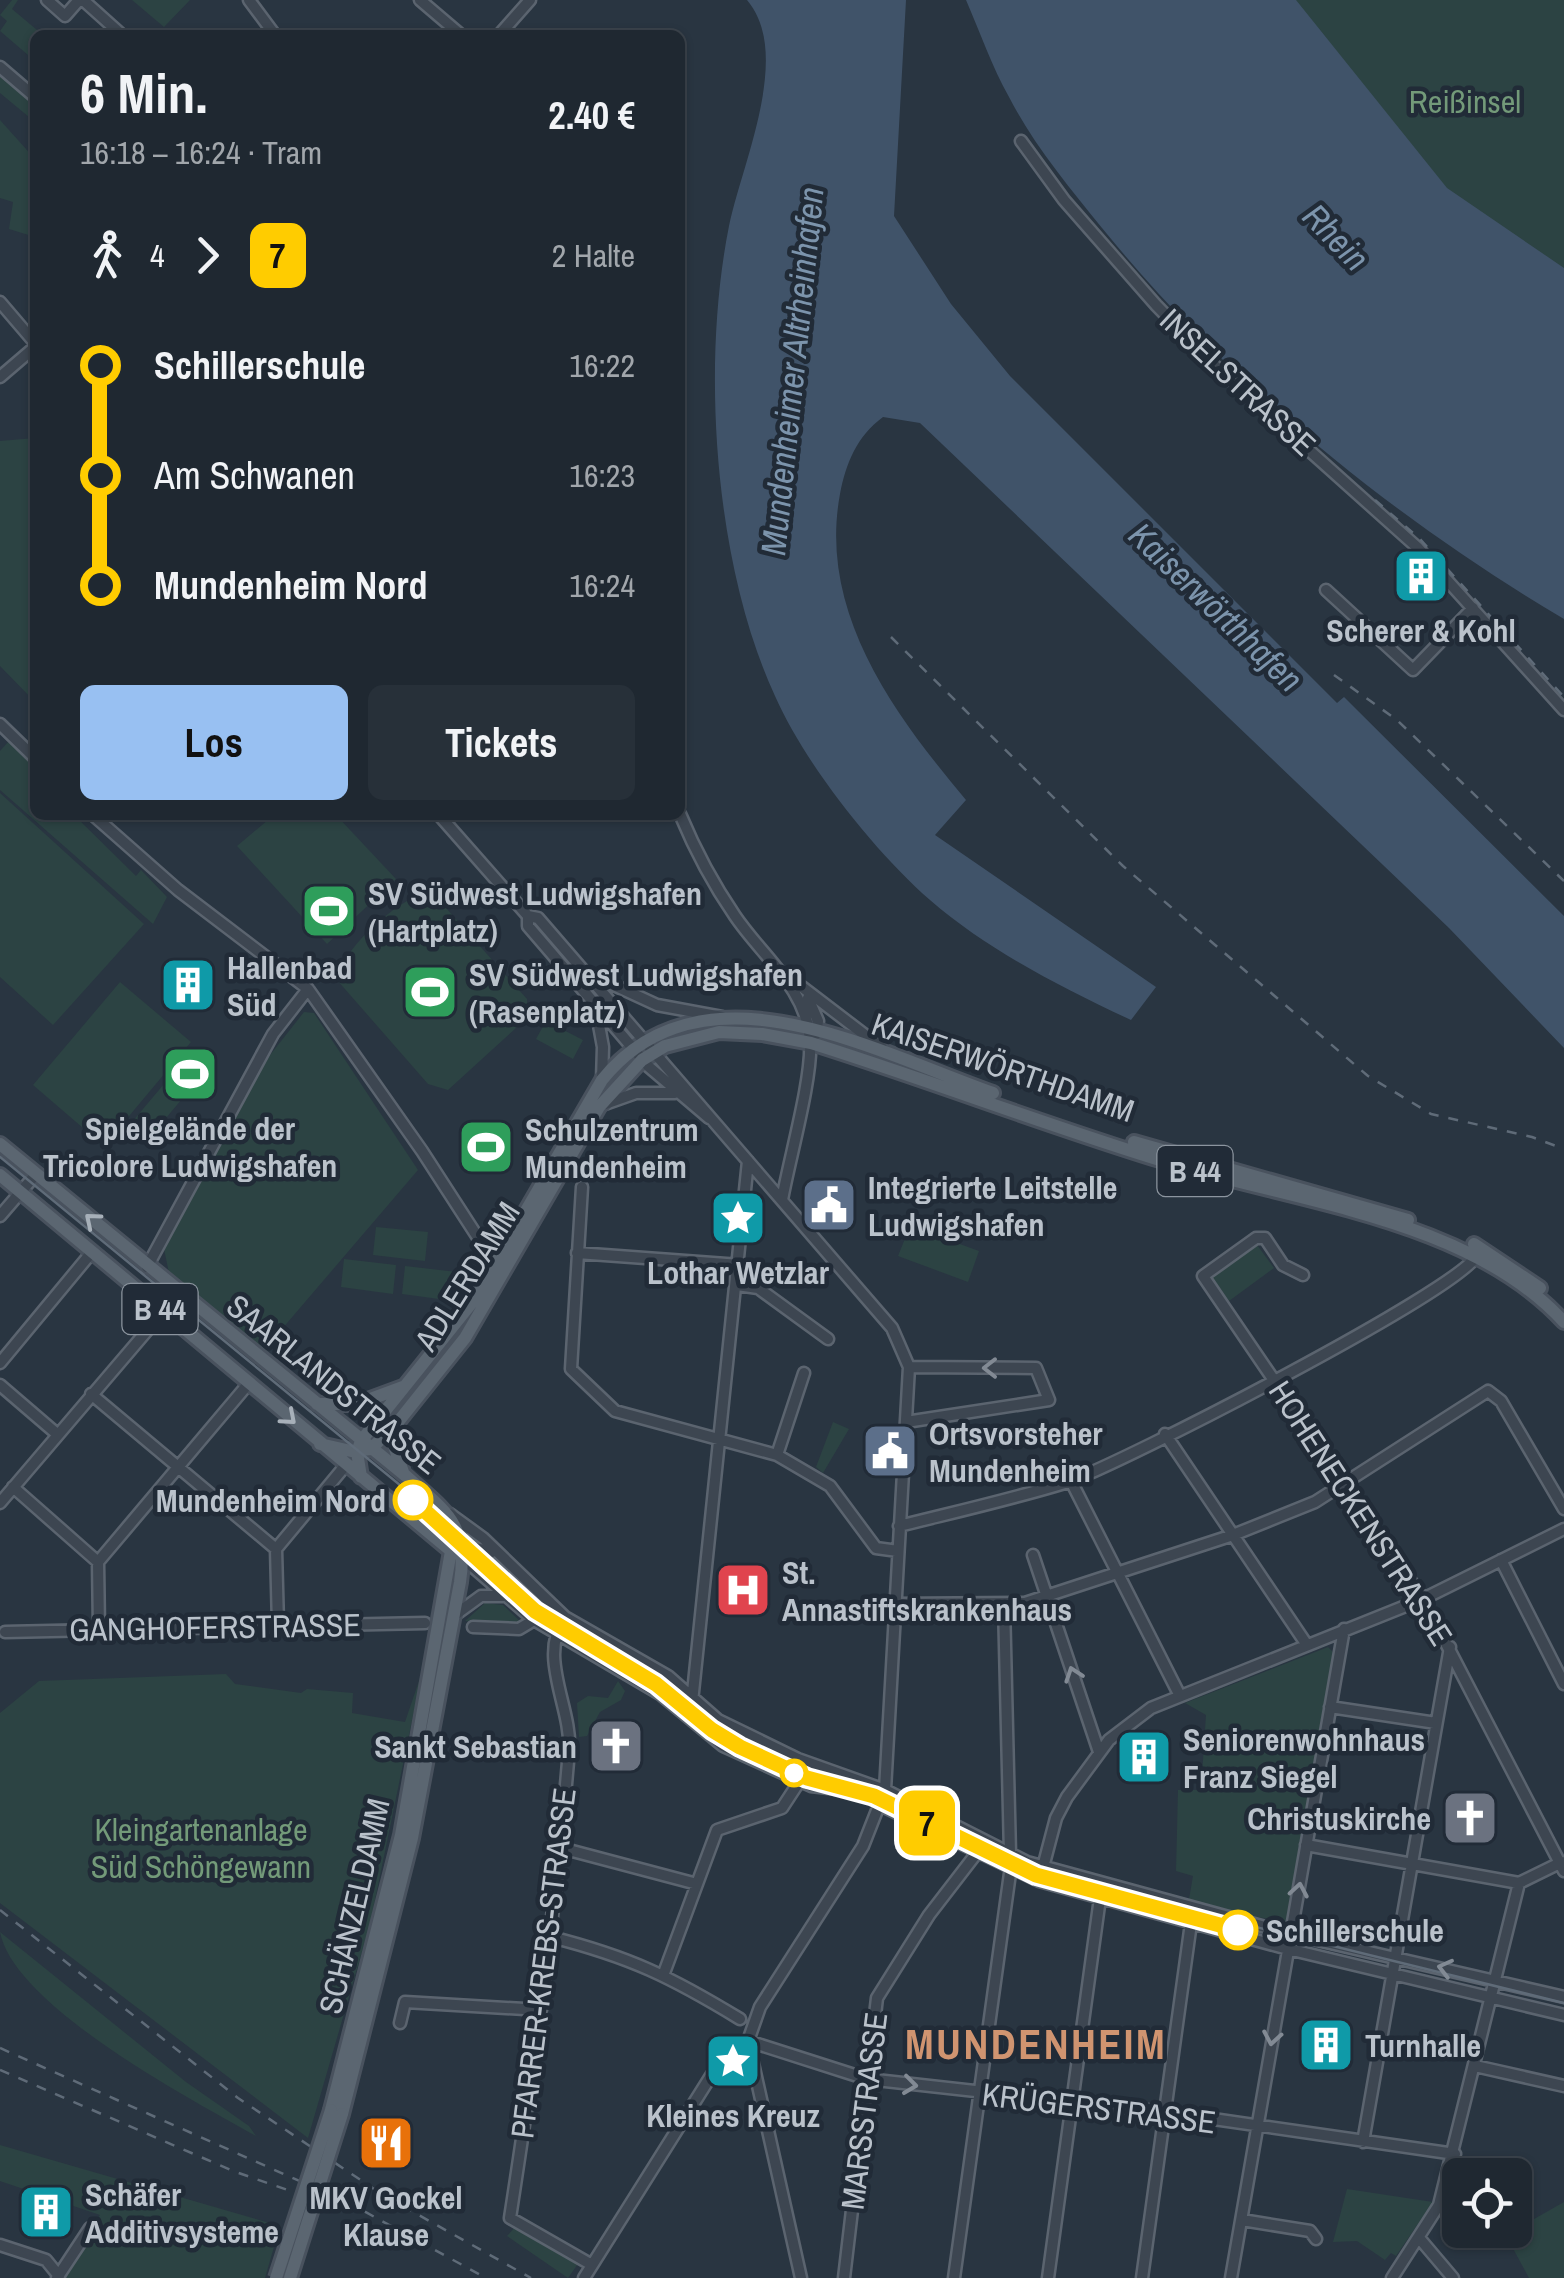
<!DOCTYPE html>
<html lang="de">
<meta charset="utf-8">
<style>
:root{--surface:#1f2831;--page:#273039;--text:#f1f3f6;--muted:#a1a6ab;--line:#3c444d;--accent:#98c0f2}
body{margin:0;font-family:"Archivo Narrow",sans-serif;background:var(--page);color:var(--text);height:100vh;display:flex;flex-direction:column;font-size:38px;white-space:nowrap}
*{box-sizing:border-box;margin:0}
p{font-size:32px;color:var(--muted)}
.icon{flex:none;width:55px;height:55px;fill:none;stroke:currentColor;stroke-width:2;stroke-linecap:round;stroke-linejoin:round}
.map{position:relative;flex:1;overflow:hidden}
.details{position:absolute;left:30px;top:30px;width:655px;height:790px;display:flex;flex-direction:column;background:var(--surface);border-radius:15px;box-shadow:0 2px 8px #0004,0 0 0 2px var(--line)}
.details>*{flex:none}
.badge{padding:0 20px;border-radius:15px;font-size:35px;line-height:65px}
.controls{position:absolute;left:1442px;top:2158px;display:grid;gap:20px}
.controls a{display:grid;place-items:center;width:90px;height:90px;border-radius:15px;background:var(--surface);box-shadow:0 2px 8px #0004,0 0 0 2px var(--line);font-size:50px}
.map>.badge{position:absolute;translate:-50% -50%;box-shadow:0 0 0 5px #fff}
.legs{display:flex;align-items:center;gap:15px;height:110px;padding:0 50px;font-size:32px}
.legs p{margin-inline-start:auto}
.headline{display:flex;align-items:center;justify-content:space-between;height:170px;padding:0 50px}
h1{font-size:55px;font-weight:800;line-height:75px}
.primary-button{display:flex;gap:20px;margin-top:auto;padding:20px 50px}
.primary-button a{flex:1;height:115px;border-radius:15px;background:var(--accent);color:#111;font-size:40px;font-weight:800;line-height:115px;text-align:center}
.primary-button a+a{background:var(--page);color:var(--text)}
ul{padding:0 50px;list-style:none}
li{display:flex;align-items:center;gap:35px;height:110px;font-size:38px}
li i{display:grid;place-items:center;width:15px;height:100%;margin:0 12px;background:currentColor}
li i::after{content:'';width:25px;height:25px;margin:-12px;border:8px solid;border-radius:50%;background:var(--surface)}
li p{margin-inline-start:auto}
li:first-child i{background:linear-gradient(#0000 50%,currentColor 0)}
li:last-child i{background:linear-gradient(currentColor 50%,#0000 0)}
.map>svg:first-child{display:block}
.green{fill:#2c4343}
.water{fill:#405369}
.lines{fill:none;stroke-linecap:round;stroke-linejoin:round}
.minor-casing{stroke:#5b646f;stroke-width:15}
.major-casing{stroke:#49525e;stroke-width:18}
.minor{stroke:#3d4651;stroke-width:10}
.major{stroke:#5b6671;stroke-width:12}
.tram{stroke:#5f6b78;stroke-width:2.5}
.rail{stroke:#5f6b78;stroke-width:2.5;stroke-dasharray:10 10;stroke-linecap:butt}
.major-bridge-casing{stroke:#49525e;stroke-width:18;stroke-linecap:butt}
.major-bridge{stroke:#5b6671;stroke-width:12}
.oneway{stroke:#a7b0b9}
.oneway2{stroke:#828a94}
.line-1-casing{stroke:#fff;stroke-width:22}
.line-1{stroke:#fc0;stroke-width:15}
.stop-1-dot{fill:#fff;stroke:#fc0;stroke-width:5}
.labels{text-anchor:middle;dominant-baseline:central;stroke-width:9;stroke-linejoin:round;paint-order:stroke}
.shield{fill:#212b37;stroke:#8c959f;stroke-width:2.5}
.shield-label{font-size:30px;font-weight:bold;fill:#bac2cb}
.park-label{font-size:32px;fill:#739a79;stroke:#212b37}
.street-label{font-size:32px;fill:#bac2cb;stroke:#212b37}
.poi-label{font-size:32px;font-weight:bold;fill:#bac2cb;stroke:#212b37;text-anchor:start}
.stop-label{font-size:32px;font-weight:bold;fill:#bac2cb;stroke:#212b37;text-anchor:end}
.water-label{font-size:35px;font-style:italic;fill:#7c94ac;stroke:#212b37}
.district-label{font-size:42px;font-weight:bold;letter-spacing:2.5px;fill:#d09470;stroke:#212b37}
</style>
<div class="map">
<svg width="1564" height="2278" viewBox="0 0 1564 2278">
<rect width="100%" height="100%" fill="#293541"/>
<path class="green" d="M 12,0 L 18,0 L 12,9 L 43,35 L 35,35 L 35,61 L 0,31 L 7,21 L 0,15 Z
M 132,0 L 190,0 L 164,27 Z
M 1257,0 L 1564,0 L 1564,311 Z
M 0,73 L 35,103 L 35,122 L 0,93 Z
M 0,120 L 35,159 L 35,237 L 9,229 L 13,202 L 0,198 Z
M 35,438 L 35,702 L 0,666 L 0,441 Z
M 9,741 L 33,764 L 29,770 L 35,776 L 35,815 L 74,815 L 136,876 L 141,870 L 167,897 L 153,924 L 0,790 L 0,751 Z
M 0,793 L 144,924 L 53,1025 L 0,977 Z
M 274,815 L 336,815 L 396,879 L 327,944 L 237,846 Z
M 431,891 L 527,999 L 527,1018 L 448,1090 L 428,1084 L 337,980 C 341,949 401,896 431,891 Z
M 120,982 L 191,1042 L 104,1146 L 33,1085 Z
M 304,1012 L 314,1013 L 418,1170 L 264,1350 L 169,1273 L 164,1249 L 263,1064 Z
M 546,1021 L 583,1040 L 573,1059 L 536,1039 Z
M 191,1052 L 212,1067 L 188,1095 L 168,1080 Z
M 164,1084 L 182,1099 L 150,1137 L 132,1122 Z
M 910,1226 L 979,1251 L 968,1282 L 898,1256 Z
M 376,1227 L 428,1232 L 425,1261 L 373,1255 Z
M 1257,1245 L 1274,1268 L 1229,1301 L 1212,1277 Z
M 344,1259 L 396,1265 L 393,1294 L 341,1287 Z
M 405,1266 L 457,1272 L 454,1301 L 402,1294 Z
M 833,1422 L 849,1429 L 823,1473 L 816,1467 Z
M 485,1603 L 503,1605 L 523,1624 L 465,1621 Z
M 1328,1647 L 1333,1652 L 1286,1922 L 1188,1905 L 1193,1876 L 1176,1871 L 1178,1790 L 1201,1790 L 1206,1715 L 1185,1703 Z
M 422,1672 L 370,1924 L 308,2138 L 0,1903 L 0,1713 L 39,1681 L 226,1674 L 235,1684 L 301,1693 L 307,1689 L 353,1693 L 352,1713 L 405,1722 Z
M 618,1681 L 625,1691 L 621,1700 L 600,1712 L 587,1736 L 579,1737 L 577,1703 L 588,1696 L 608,1698 Z
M 0,1932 L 186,2082 L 249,2126 L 256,2136 C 192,2100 14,2006 0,1932 Z
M 0,2145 L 280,2226 L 265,2278 L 62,2278 L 100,2215 L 0,2181 Z
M 1347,2189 L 1433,2202 L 1396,2256 L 1391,2253 L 1385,2260 L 1357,2241 L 1333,2242 Z
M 1564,2202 L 1564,2278 L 1529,2278 L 1503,2230 L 1515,2230 Z
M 515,2227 L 580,2261 L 568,2278 L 507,2236 Z"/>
<path class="water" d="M 747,0 L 906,0 L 894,216 L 951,304 L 1010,376 L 1337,703 L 1344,697 L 1564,916 L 1564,1048 L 1449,928 L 920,423 L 883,417 C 857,436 846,463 840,494 C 818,612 894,714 966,800 L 935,835 L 1156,987 L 1131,1020 C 1061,987 989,951 930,900 C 874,851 805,764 775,696 C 714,564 701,366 729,226 C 742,163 793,54 747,0 Z
M 966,0 L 1296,0 L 1447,188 L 1564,268 L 1564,619 C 1390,516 1229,384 1102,228 C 1069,187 1033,144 1009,97 C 992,67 980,32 966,0 Z"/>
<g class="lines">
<g class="minor-casing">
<path id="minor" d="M 47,0 L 65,16 L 79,0
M 83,0 L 122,35
M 249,0 L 275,35
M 420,0 L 461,35
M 499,35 L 530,0
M 0,67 L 35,97
M 1021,141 L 1064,200 L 1156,305 L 1215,366 L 1418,548 L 1564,710
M 0,302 L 35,343
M 0,377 L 35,347
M 1326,590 L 1413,670 L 1473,608
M 0,724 L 35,758
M 680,814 C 695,850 713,884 735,916 C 762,956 807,989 810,1040 C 813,1077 789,1160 782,1200
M 93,815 L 178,890 L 308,989 L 422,1151 L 497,1267
M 439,815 L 528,916 L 538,918 L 892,1328 L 909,1367 L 885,1790 L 863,1846 L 760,2007 L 748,2041 L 801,2278
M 528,916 L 528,926 L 649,1067 L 709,1118
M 592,975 L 657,1005 L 722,1017
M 789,977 L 882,1048
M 808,998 L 818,1021 L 816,1034
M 596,1009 L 603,1047 L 602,1080
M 605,1104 L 636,1093 L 675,1093
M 582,1187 L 571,1369 L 615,1411 L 777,1455 L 830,1486 L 876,1548 L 898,1551
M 0,1216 L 37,1173
M 577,1253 L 740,1265
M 147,1267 L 273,1034 L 308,989
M 1303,1275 L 1283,1265 L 1265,1238 L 1256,1238 L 1203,1276 L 1423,1599 L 1564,1871
M 737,1285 L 758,1288 L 828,1339
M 0,1363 L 92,1252
M 0,1385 L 57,1434
M 91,1394 L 276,1549
M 906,1422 L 1049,1400 L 1036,1368 L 909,1367
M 1165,1434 L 1307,1645
M 777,1455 L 804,1373
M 1071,1481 L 1179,1694
M 13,1487 L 98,1562
M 0,1503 L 163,1312
M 450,1514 L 483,1538 L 565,1617 L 668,1676 L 718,1720 L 798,1759 L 885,1790 L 1027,1862 L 1291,1934 L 1564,1997
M 899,1526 C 955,1512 1013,1499 1068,1482 C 1121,1464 1460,1290 1477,1255
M 456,1550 L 470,1547 L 492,1552
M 458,1554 L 534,1620 L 660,1694 L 723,1746 L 811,1786 L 863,1792 L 880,1805 L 1039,1881 L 1288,1949 L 1564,2015
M 1033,1555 L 1099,1752
M 1501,1560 L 1564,1684
M 895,1604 L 1025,1603 L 1233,1535 L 1315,1502 L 1488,1391 L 1501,1401 L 1564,1509
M 1004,1604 L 1010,1854
M 455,1615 L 481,1596 L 507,1596
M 565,1617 C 537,1657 572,1707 569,1750 C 556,1907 534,2062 510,2218 L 592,2265
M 278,1625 L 276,1549 L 345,1466
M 473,1627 L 519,1629 L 534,1620
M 99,1629 L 98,1562 L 249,1383
M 5,1632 L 425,1623
M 692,1702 L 748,1161
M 1330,1707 L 1436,1723
M 1306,1845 L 1519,1883 L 1562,1862
M 561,1848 L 697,1884
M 1042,1871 L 1056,1818 L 1067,1797 L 1109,1740 L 1151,1708 L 1423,1599 L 1564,1529
M 551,1937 C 630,1957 671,1977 740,2019
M 664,1973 L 717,1830 L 782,1808 L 799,1782
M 400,2023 L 405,2002 L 541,2010
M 748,2041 L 867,2079 L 1165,2112 L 1455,2154
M 1475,2066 L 1564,2086
M 1363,2142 L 1450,1647
M 1242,2220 L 1310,2231 L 1316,2239
M 1420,2239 L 1453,2278
M 0,2245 L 46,2260 L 59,2276
M 57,2278 L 90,2228
M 584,2278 L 726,2052 L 748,2051
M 844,2278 L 877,1998 L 929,1915 L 976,1854
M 954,2278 L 1011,1866
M 1048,2278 L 1100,1898
M 1142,2278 L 1191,1923
M 1231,2278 L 1344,1629
M 1392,2278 L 1439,2205 L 1519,1883"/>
</g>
<g class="major-casing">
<path id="major" d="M 1134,1142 L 1408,1220
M 0,1144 L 406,1476 C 446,1512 469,1524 460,1582 L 412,1838 L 342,2114
M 0,1175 L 451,1551 L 401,1835 L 331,2110
M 1474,1244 L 1540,1288
M 317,1404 L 357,1404 L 403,1387
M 398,1424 L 394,1446 L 403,1472
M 320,1444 L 351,1451 L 371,1449 L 398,1422 L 465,1338 L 599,1107 L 642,1060 L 665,1046 L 719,1032 L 762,1034 L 811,1043 C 929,1080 1045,1125 1163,1161 C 1294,1202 1469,1218 1564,1322
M 361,1477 L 357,1452 L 361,1441 L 474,1300 L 602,1080 C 702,956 874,1051 993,1093"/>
</g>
<use href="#minor" class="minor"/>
<use href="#major" class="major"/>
<path class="tram" d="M 0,1157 L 417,1499 L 560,1623 L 668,1685 L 711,1723 L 751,1746 L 813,1774 L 875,1792 L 1011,1862 L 1057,1878 L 1564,2003"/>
<path class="rail" d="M 1375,500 L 1420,539 L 1564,697
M 891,637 L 1123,866 L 1368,1076 L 1431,1114 L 1532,1137 L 1564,1149
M 1334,675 L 1397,720 L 1564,881
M 0,1910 L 238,2098 L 383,2195 L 531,2278
M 0,2048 L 349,2203 L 486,2278
M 0,2070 L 233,2171 L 302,2195"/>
<g class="major-bridge-casing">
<path id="major-bridge" d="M 276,2278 L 331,2110
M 290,2278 L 342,2114"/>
</g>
<use href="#major-bridge" class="major-bridge"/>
</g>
<defs><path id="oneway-chevron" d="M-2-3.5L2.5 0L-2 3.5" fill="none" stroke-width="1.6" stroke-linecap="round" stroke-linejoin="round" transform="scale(2.5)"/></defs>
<g class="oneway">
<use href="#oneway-chevron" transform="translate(92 1220) rotate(-140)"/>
<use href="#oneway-chevron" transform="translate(289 1418) rotate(41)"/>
</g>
<g class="oneway2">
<use href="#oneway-chevron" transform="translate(990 1368) rotate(180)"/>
<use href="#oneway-chevron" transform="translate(1073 1674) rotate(-109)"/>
<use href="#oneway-chevron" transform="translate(1299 1890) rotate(-80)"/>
<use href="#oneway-chevron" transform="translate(1445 1968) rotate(-166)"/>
<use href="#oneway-chevron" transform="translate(1272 2038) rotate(100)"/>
<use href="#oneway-chevron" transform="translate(910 2085) rotate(7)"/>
</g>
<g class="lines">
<g class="line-1-casing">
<path id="line-1" d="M 413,1500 L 535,1611 L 656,1684 L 712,1730 L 740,1747 L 807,1778 L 874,1796 L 1036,1875 L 1238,1930"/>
</g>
<use href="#line-1" class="line-1"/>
</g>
<defs>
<g id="building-square" transform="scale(2.875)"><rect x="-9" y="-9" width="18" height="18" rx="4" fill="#0f9aa8" stroke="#212b37"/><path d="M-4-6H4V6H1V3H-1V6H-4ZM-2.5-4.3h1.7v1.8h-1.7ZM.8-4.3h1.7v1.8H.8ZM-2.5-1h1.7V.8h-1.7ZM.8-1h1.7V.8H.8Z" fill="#fff"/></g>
<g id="stadium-square" transform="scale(2.875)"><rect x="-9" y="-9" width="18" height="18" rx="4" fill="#2e9e5b" stroke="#212b37"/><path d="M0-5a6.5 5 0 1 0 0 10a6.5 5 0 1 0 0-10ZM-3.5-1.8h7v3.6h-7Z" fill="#fff"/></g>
<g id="civic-square" transform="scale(2.875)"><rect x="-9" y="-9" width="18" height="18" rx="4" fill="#5c6f8a" stroke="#212b37"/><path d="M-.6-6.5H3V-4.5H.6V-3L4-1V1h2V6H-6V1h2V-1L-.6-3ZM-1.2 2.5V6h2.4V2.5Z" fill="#fff"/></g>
<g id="sight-square" transform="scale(2.875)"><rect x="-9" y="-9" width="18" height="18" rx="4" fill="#0f9aa8" stroke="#212b37"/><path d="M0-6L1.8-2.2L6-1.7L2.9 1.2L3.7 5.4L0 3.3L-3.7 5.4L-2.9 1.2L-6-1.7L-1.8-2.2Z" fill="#fff"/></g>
<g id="hospital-square" transform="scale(2.875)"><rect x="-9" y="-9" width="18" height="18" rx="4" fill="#e0444e" stroke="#212b37"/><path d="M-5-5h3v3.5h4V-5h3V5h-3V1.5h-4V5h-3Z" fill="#fff"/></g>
<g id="church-square" transform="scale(2.875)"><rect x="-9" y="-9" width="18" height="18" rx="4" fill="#6b7280" stroke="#212b37"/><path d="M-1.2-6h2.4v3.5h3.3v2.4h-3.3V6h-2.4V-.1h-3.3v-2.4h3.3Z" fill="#fff"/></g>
<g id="restaurant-square" transform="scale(2.875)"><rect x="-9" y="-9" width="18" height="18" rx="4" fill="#e8710a" stroke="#212b37"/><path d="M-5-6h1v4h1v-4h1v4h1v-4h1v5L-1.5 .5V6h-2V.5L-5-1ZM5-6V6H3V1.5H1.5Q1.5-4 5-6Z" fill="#fff"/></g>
</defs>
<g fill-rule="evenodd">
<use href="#building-square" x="1421" y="576"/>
<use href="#stadium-square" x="329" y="911"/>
<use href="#building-square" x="188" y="985"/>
<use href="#stadium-square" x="430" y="992"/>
<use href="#stadium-square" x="190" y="1074"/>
<use href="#stadium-square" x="486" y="1147"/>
<use href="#civic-square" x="829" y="1205"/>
<use href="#sight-square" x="738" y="1218"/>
<use href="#civic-square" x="890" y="1451"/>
<use href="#hospital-square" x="743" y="1590"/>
<use href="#church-square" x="616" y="1746"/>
<use href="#building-square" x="1144" y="1757"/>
<use href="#church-square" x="1470" y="1818"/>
<use href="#building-square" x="1326" y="2045"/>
<use href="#sight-square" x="733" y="2061"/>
<use href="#restaurant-square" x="386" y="2143"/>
<use href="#building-square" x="46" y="2212"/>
</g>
<g class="stop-1-dot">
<circle cx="413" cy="1500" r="18"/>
<circle cx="794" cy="1773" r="12"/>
<circle cx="1238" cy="1930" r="18"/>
</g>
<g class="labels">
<g class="shield">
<rect x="1157.5" y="1146" width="75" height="50" rx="8"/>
<rect x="122.5" y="1284" width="75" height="50" rx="8"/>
</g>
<g class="shield-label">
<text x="1195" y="1171">B 44</text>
<text x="160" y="1309">B 44</text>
</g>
<g class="park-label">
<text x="1465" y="101">Reißinsel</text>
<text x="201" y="1829">Kleingartenanlage<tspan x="201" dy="37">Süd Schöngewann</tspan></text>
</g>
<g class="street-label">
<text transform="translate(1238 382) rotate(43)">INSELSTRASSE</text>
<text transform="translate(1003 1067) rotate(19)">KAISERWÖRTHDAMM</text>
<text transform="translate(467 1276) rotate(-58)">ADLERDAMM</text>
<text transform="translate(334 1384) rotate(39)">SAARLANDSTRASSE</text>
<text transform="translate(1361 1513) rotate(57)">HOHENECKENSTRASSE</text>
<text transform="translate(215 1627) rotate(-1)">GANGHOFERSTRASSE</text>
<text transform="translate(354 1906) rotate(-77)">SCHÄNZELDAMM</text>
<text transform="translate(543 1963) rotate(-83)">PFARRER-KREBS-STRASSE</text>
<text transform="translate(1099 2108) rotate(7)">KRÜGERSTRASSE</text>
<text transform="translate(864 2111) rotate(-83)">MARSSTRASSE</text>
</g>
<g class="poi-label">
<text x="1421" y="630" text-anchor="middle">Scherer &amp; Kohl</text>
<text x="368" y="893">SV Südwest Ludwigshafen<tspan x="368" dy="37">(Hartplatz)</tspan></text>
<text x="227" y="967">Hallenbad<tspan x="227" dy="37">Süd</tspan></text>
<text x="469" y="974">SV Südwest Ludwigshafen<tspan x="469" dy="37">(Rasenplatz)</tspan></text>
<text x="190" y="1128" text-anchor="middle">Spielgelände der<tspan x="190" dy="37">Tricolore Ludwigshafen</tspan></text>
<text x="525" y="1129">Schulzentrum<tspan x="525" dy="37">Mundenheim</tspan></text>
<text x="868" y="1187">Integrierte Leitstelle<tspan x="868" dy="37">Ludwigshafen</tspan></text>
<text x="738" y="1272" text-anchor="middle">Lothar Wetzlar</text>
<text x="929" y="1433">Ortsvorsteher<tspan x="929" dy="37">Mundenheim</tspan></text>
<text x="782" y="1572">St.<tspan x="782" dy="37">Annastiftskrankenhaus</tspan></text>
<text x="1183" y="1739">Seniorenwohnhaus<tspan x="1183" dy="37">Franz Siegel</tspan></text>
<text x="577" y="1746" text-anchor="end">Sankt Sebastian</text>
<text x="1431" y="1818" text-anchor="end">Christuskirche</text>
<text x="1365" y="2045">Turnhalle</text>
<text x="733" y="2115" text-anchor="middle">Kleines Kreuz</text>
<text x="85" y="2194">Schäfer<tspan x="85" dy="37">Additivsysteme</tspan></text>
<text x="386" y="2197" text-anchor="middle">MKV Gockel<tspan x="386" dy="37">Klause</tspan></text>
</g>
<g class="stop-label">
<text x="386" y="1500">Mundenheim Nord</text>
<text x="1266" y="1930" text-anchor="start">Schillerschule</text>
</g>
<g class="water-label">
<text transform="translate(1336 237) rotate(46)">Rhein</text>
<text transform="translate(792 371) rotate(-84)">Mundenheimer Altrheinhafen</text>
<text transform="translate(1216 607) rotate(44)">Kaiserwörthhafen</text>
</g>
<g class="district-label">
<text x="1036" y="2044">MUNDENHEIM</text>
</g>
</g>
</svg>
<div class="controls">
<a><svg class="icon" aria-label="locate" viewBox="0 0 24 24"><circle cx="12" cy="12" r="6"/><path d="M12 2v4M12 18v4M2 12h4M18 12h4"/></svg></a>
</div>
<b class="badge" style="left:927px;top:1823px;background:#fc0;color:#111">7</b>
<section class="details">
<div class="headline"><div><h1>6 Min.</h1><p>16:18 – 16:24 · Tram</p></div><b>2.40 €</b></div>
<div class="legs"><svg class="icon" aria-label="walk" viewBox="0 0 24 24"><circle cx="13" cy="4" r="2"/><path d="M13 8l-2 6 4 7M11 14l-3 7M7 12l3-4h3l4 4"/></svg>4<svg class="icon" aria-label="forward" viewBox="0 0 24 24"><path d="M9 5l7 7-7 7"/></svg><b class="badge" style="background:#fc0;color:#111">7</b><p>2 Halte</p></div>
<ul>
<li><i style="color:#fc0"></i><b>Schillerschule</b><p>16:22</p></li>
<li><i style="color:#fc0"></i><span>Am Schwanen</span><p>16:23</p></li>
<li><i style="color:#fc0"></i><b>Mundenheim Nord</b><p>16:24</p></li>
</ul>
<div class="primary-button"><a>Los</a><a>Tickets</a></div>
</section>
</div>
